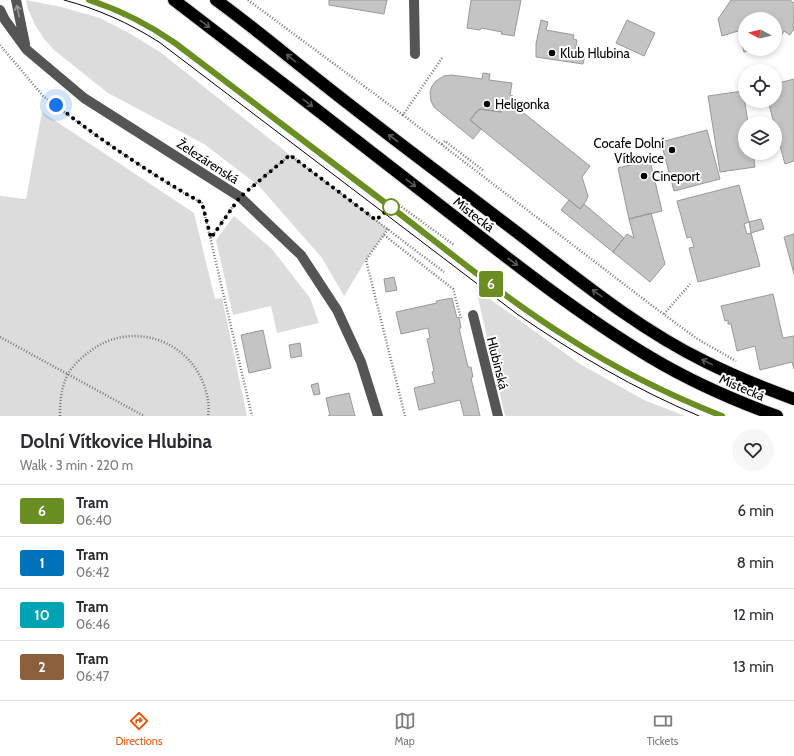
<!DOCTYPE html>
<meta charset="utf-8">
<style>
:root{--surface:#fff;--page:#f7f7f7;--text:#2b2b33;--muted:#7c7c81;--line:#e1e1e2;--accent:#ea580c}
body{margin:0;font-family:Cabin,sans-serif;background:var(--page);color:var(--text);height:100vh;display:flex;flex-direction:column;font-size:15px;white-space:nowrap}
*{box-sizing:border-box;margin:0}
p{font-size:13px;color:var(--muted)}
.icon{flex:none;width:22px;height:22px;fill:none;stroke:currentColor;stroke-width:2;stroke-linecap:round;stroke-linejoin:round}
.map{position:relative;height:416px;overflow:hidden}
.panel{display:flex;flex-direction:column;background:var(--surface);flex:1}
.panel>*{flex:none}
.badge{padding:0 8px;border-radius:3px;font-size:14px;line-height:26px}
.needle{width:26px;rotate:277deg}
.fabs{position:absolute;left:738px;top:12px;display:grid;gap:8px}
.fabs a{display:grid;place-items:center;width:44px;height:44px;border-radius:50%;background:var(--surface);box-shadow:0 2px 6px #0003;font-size:20px}
.you{position:absolute;width:20px;height:20px;margin:-10px;border:3px solid #fff;border-radius:50%;background:#1a73e8;box-shadow:0 0 0 6px #1a73e833}
.map>.badge{position:absolute;translate:-50% -50%;box-shadow:0 0 0 2px #fff}
.round{display:grid;place-items:center;flex:none;width:42px;height:42px;border-radius:21px;background:var(--page)}
.overview{display:flex;align-items:center;justify-content:space-between;height:68px;padding:0 20px}
h1{font-size:19px;font-weight:700;line-height:30px}
ul{padding:0;list-style:none}
li{display:flex;align-items:center;gap:12px;height:52px;padding:0 20px;border-top:1px solid var(--line)}
li div{flex:1}
li b{display:block;font-size:15px}
li em{font-style:normal}
li .badge{min-width:44px;font-weight:700;text-align:center}
.tabs{display:flex;justify-content:space-around;align-items:center;height:56px;border-top:1px solid var(--line);background:var(--surface);font-size:11px;color:var(--muted)}
.tabs a{display:grid;justify-items:center;gap:2px}
.tabs .current{color:var(--accent)}
.map>svg:first-child{display:block}
.green{fill:#dcdcdc}
.building{fill:#c4c4c4;stroke:#999}
.lines{fill:none;stroke-linecap:round;stroke-linejoin:round}
.highway-casing{stroke:#dbdbdb;stroke-width:14}
.path{stroke:#777;stroke-width:2.5;stroke-dasharray:1 2;stroke-linecap:butt}
.minor{stroke:#555;stroke-width:10}
.highway{stroke:#000;stroke-width:12}
.tram{stroke:#000;stroke-width:1}
.oneway{stroke:#999}
.oneway2{stroke:#595959}
.line-casing{stroke:#fff;stroke-width:9}
.line{stroke:#6b8e23;stroke-width:6}
.walk{stroke:#000;stroke-width:4;stroke-dasharray:0 7.2}
.poi-dot{fill:#000;stroke:#fff;stroke-width:1.5}
.stop-dot{fill:#fff;stroke:#6b8e23;stroke-width:2}
.labels{text-anchor:middle;dominant-baseline:central;stroke-width:4;stroke-linejoin:round;paint-order:stroke}
.poi-label{font-size:13px;fill:#000;stroke:#fff;text-anchor:start}
.street-label{font-size:13px;fill:#000;stroke:#fff}
</style>
<div class="map">
<svg width="794" height="416" viewBox="0 0 794 416">
<rect width="100%" height="100%" fill="#fff"/>
<path class="green" d="M 26,0 L 61,7 L 100,18 L 129,33 L 160,52 L 290,155 L 388,229 L 366,260 L 344,296 L 322,258 L 259,186 L 204,144 L 108,93 L 54,50 L 44,39 L 35,25 L 28,9 Z
M 42,112 L 194,213 L 215,299 L 222,298 L 247,416 L 0,416 L 0,196 L 26,199 Z
M 234,216 L 272,249 L 310,298 L 319,323 L 277,333 L 271,306 L 233,315 L 216,240 Z
M 476,289 L 580,364 L 644,400 L 685,416 L 505,416 Z"/>
<path class="building" d="M 329,0 L 387,0 L 384,14 L 329,5 Z
M 471,0 L 521,0 L 514,36 L 501,34 L 502,32 L 481,28 L 480,30 L 467,28 Z
M 731,0 L 790,0 L 794,3 L 794,23 L 793,25 L 794,29 L 790,35 L 784,31 L 777,43 L 775,43 L 775,19 L 745,19 L 745,49 L 754,49 L 744,52 L 738,31 L 722,36 L 718,19 Z
M 541,20 L 548,22 L 546,30 L 574,35 L 573,39 L 577,40 L 575,54 L 585,55 L 583,64 L 536,57 L 536,44 Z
M 627,20 L 655,33 L 644,56 L 616,43 Z
M 483,73 L 490,74 L 489,80 L 512,83 L 510,95 L 513,96 L 512,98 L 517,99 L 517,102 L 510,101 L 501,112 L 481,109 L 478,110 L 470,120 L 481,129 L 473,139 L 434,107 L 431,101 L 430,92 L 432,86 L 436,81 L 444,76 L 451,75 L 482,79 Z
M 794,79 L 794,161 L 785,164 L 768,101 L 775,101 L 775,84 Z
M 743,91 L 748,123 L 745,123 L 745,153 L 753,153 L 755,167 L 720,172 L 708,96 Z
M 510,102 L 590,166 L 582,177 L 588,196 L 586,201 L 580,209 L 470,120 L 479,109 L 501,112 Z
M 707,130 L 720,179 L 674,191 L 661,142 Z
M 650,160 L 662,211 L 629,219 L 618,168 Z
M 739,185 L 749,222 L 744,224 L 747,234 L 751,233 L 760,266 L 698,282 L 689,248 L 694,247 L 691,237 L 687,238 L 677,201 Z
M 569,200 L 580,209 L 584,204 L 624,238 L 613,252 L 561,210 Z
M 651,213 L 665,264 L 650,282 L 613,252 L 627,234 L 634,238 L 629,219 Z
M 761,219 L 764,229 L 751,233 L 749,222 Z
M 794,234 L 794,274 L 784,237 Z
M 394,277 L 397,290 L 386,292 L 384,279 Z
M 773,294 L 783,338 L 794,336 L 794,369 L 792,362 L 760,370 L 755,346 L 737,351 L 731,324 L 728,324 L 728,320 L 725,321 L 721,306 Z
M 452,298 L 457,318 L 459,317 L 461,328 L 459,328 L 468,367 L 471,367 L 473,377 L 471,378 L 480,416 L 464,416 L 460,400 L 419,410 L 414,388 L 435,383 L 432,372 L 434,371 L 427,339 L 430,338 L 428,328 L 401,334 L 396,312 L 437,303 L 436,301 Z
M 263,330 L 271,368 L 249,373 L 241,335 Z
M 300,343 L 302,356 L 291,358 L 289,345 Z
M 318,383 L 320,394 L 314,395 L 311,385 Z
M 349,393 L 355,416 L 328,416 L 330,415 L 326,398 Z"/>
<g class="lines">
<g class="highway-casing">
<path id="highway" d="M 174,0 C 262,67 350,135 437,203 C 506,257 575,312 650,357 C 690,381 733,400 777,416
M 216,0 C 252,26 286,55 322,83 C 381,130 442,175 502,221 C 567,270 632,326 706,362 C 734,376 764,388 794,399"/>
</g>
<path class="path" d="M 248,0 L 403,115
M 0,45 L 43,96 L 92,133 L 173,187 L 202,203 L 252,416
M 442,58 L 403,115 L 650,304 L 696,338 L 736,361
M 442,144 L 445,141 L 484,171
M 249,189 L 290,155 L 444,272
M 399,205 L 454,245
M 388,229 L 366,260 L 405,416
M 384,235 L 453,289 L 461,318
M 211,238 L 233,206
M 664,314 L 690,284
M 0,337 L 144,416
M 60,416 C 60,401 61,388 68,374 C 73,365 81,358 89,352 C 127,322 182,336 202,380 C 207,392 210,404 208,416"/>
<path class="minor" d="M 16,0 L 25,44
M 414,0 L 415,54
M 0,10 L 5,20 L 27,50 L 84,98 L 240,197 L 301,255 L 337,310 L 361,362 L 378,416
M 473,315 L 498,416"/>
<use href="#highway" class="highway"/>
<path class="tram" d="M 64,0 C 98,9 129,23 159,42 L 517,314 C 575,354 635,389 699,416
M 89,0 C 120,10 149,25 175,43 L 477,274 L 548,325 L 624,371 L 665,392 L 722,416"/>
</g>
<defs><path id="oneway-shaft" d="M-6 0H5M1.5-3L5.5 0L1.5 3" fill="none" stroke-width="1.6" stroke-linecap="round" stroke-linejoin="round"/></defs>
<use class="oneway" href="#oneway-shaft" transform="translate(18 11) rotate(-102)"/>
<g class="oneway2">
<use href="#oneway-shaft" transform="translate(205 24) rotate(37)"/>
<use href="#oneway-shaft" transform="translate(291 58) rotate(-141)"/>
<use href="#oneway-shaft" transform="translate(308 103) rotate(38)"/>
<use href="#oneway-shaft" transform="translate(393 138) rotate(-143)"/>
<use href="#oneway-shaft" transform="translate(411 183) rotate(38)"/>
<use href="#oneway-shaft" transform="translate(513 262) rotate(37)"/>
<use href="#oneway-shaft" transform="translate(597 293) rotate(-144)"/>
<use href="#oneway-shaft" transform="translate(707 362) rotate(-154)"/>
</g>
<g class="lines">
<g class="line-casing">
<path id="line" d="M 89,0 C 120,10 149,25 175,43 C 249,99 322,155 396,211 C 453,255 509,301 570,339 C 618,370 669,395 722,416"/>
</g>
<use href="#line" class="line"/>
<path class="walk" d="M 56,105 C 102,141 151,174 202,203 L 211,238 L 240,197 L 290,155 L 376,220 L 391,207"/>
</g>
<g class="poi-dot">
<circle cx="552" cy="53" r="4"/>
<circle cx="487" cy="104" r="4"/>
<circle cx="672" cy="150" r="4"/>
<circle cx="644" cy="176" r="4"/>
</g>
<circle class="stop-dot" cx="391" cy="207" r="8"/>
<g class="labels">
<g class="poi-label">
<text x="560" y="53">Klub Hlubina</text>
<text x="495" y="104">Heligonka</text>
<text x="664" y="143" text-anchor="end">Cocafe Dolní<tspan x="664" dy="15">Vítkovice</tspan></text>
<text x="652" y="176">Cineport</text>
</g>
<g class="street-label">
<text transform="translate(208 161) rotate(33)">Železárenská</text>
<text transform="translate(474 214) rotate(38)">Místecká</text>
<text transform="translate(498 363) rotate(76)">Hlubinská</text>
<text transform="translate(742 387) rotate(23)">Místecká</text>
</g>
</g>
</svg>
<div class="fabs">
<a><svg class="needle" viewBox="-14 -14 28 28"><path d="M0-13l5 13h-10z" fill="#e53935"/><path d="M0 13l5-13h-10z" fill="#7c7c81"/></svg></a>
<a><svg class="icon" aria-label="locate" viewBox="0 0 24 24"><circle cx="12" cy="12" r="6"/><path d="M12 2v4M12 18v4M2 12h4M18 12h4"/></svg></a>
<a><svg class="icon" aria-label="layers" viewBox="0 0 24 24"><path d="M12 4l9 5-9 5-9-5zM3 14l9 5 9-5"/></svg></a>
</div>
<div class="you" style="left:56px;top:105px"></div>
<b class="badge" style="left:491px;top:284px;background:#6b8e23;color:#fff">6</b>
</div>
<section class="panel">
<div class="overview"><div><h1>Dolní Vítkovice Hlubina</h1><p>Walk · 3 min · 220 m</p></div><a class="round"><svg class="icon" aria-label="heart" viewBox="0 0 24 24"><path d="M12 20l-8-8c-3-5 5-10 8-4 3-6 11-1 8 4z"/></svg></a></div>
<ul>
<li><span class="badge" style="background:#6b8e23;color:#fff">6</span><div><b>Tram</b><p>06:40</p></div><em>6 min</em></li>
<li><span class="badge" style="background:#0072bc;color:#fff">1</span><div><b>Tram</b><p>06:42</p></div><em>8 min</em></li>
<li><span class="badge" style="background:#00a3b4;color:#fff">10</span><div><b>Tram</b><p>06:46</p></div><em>12 min</em></li>
<li><span class="badge" style="background:#8b5e3c;color:#fff">2</span><div><b>Tram</b><p>06:47</p></div><em>13 min</em></li>
</ul>
</section>
<nav class="tabs">
<a class="current"><svg class="icon" aria-label="directions" viewBox="0 0 24 24"><path d="M12 3l9 9-9 9-9-9zM9 14v-3h6M13 9l2 2-2 2"/></svg>Directions</a>
<a><svg class="icon" aria-label="map" viewBox="0 0 24 24"><path d="M3 6l6-2 6 2 6-2v14l-6 2-6-2-6 2zM9 4v14M15 6v14"/></svg>Map</a>
<a><svg class="icon" aria-label="tickets" viewBox="0 0 24 24"><path d="M3 7h18v10H3zM15 7v10"/></svg>Tickets</a>
</nav>
